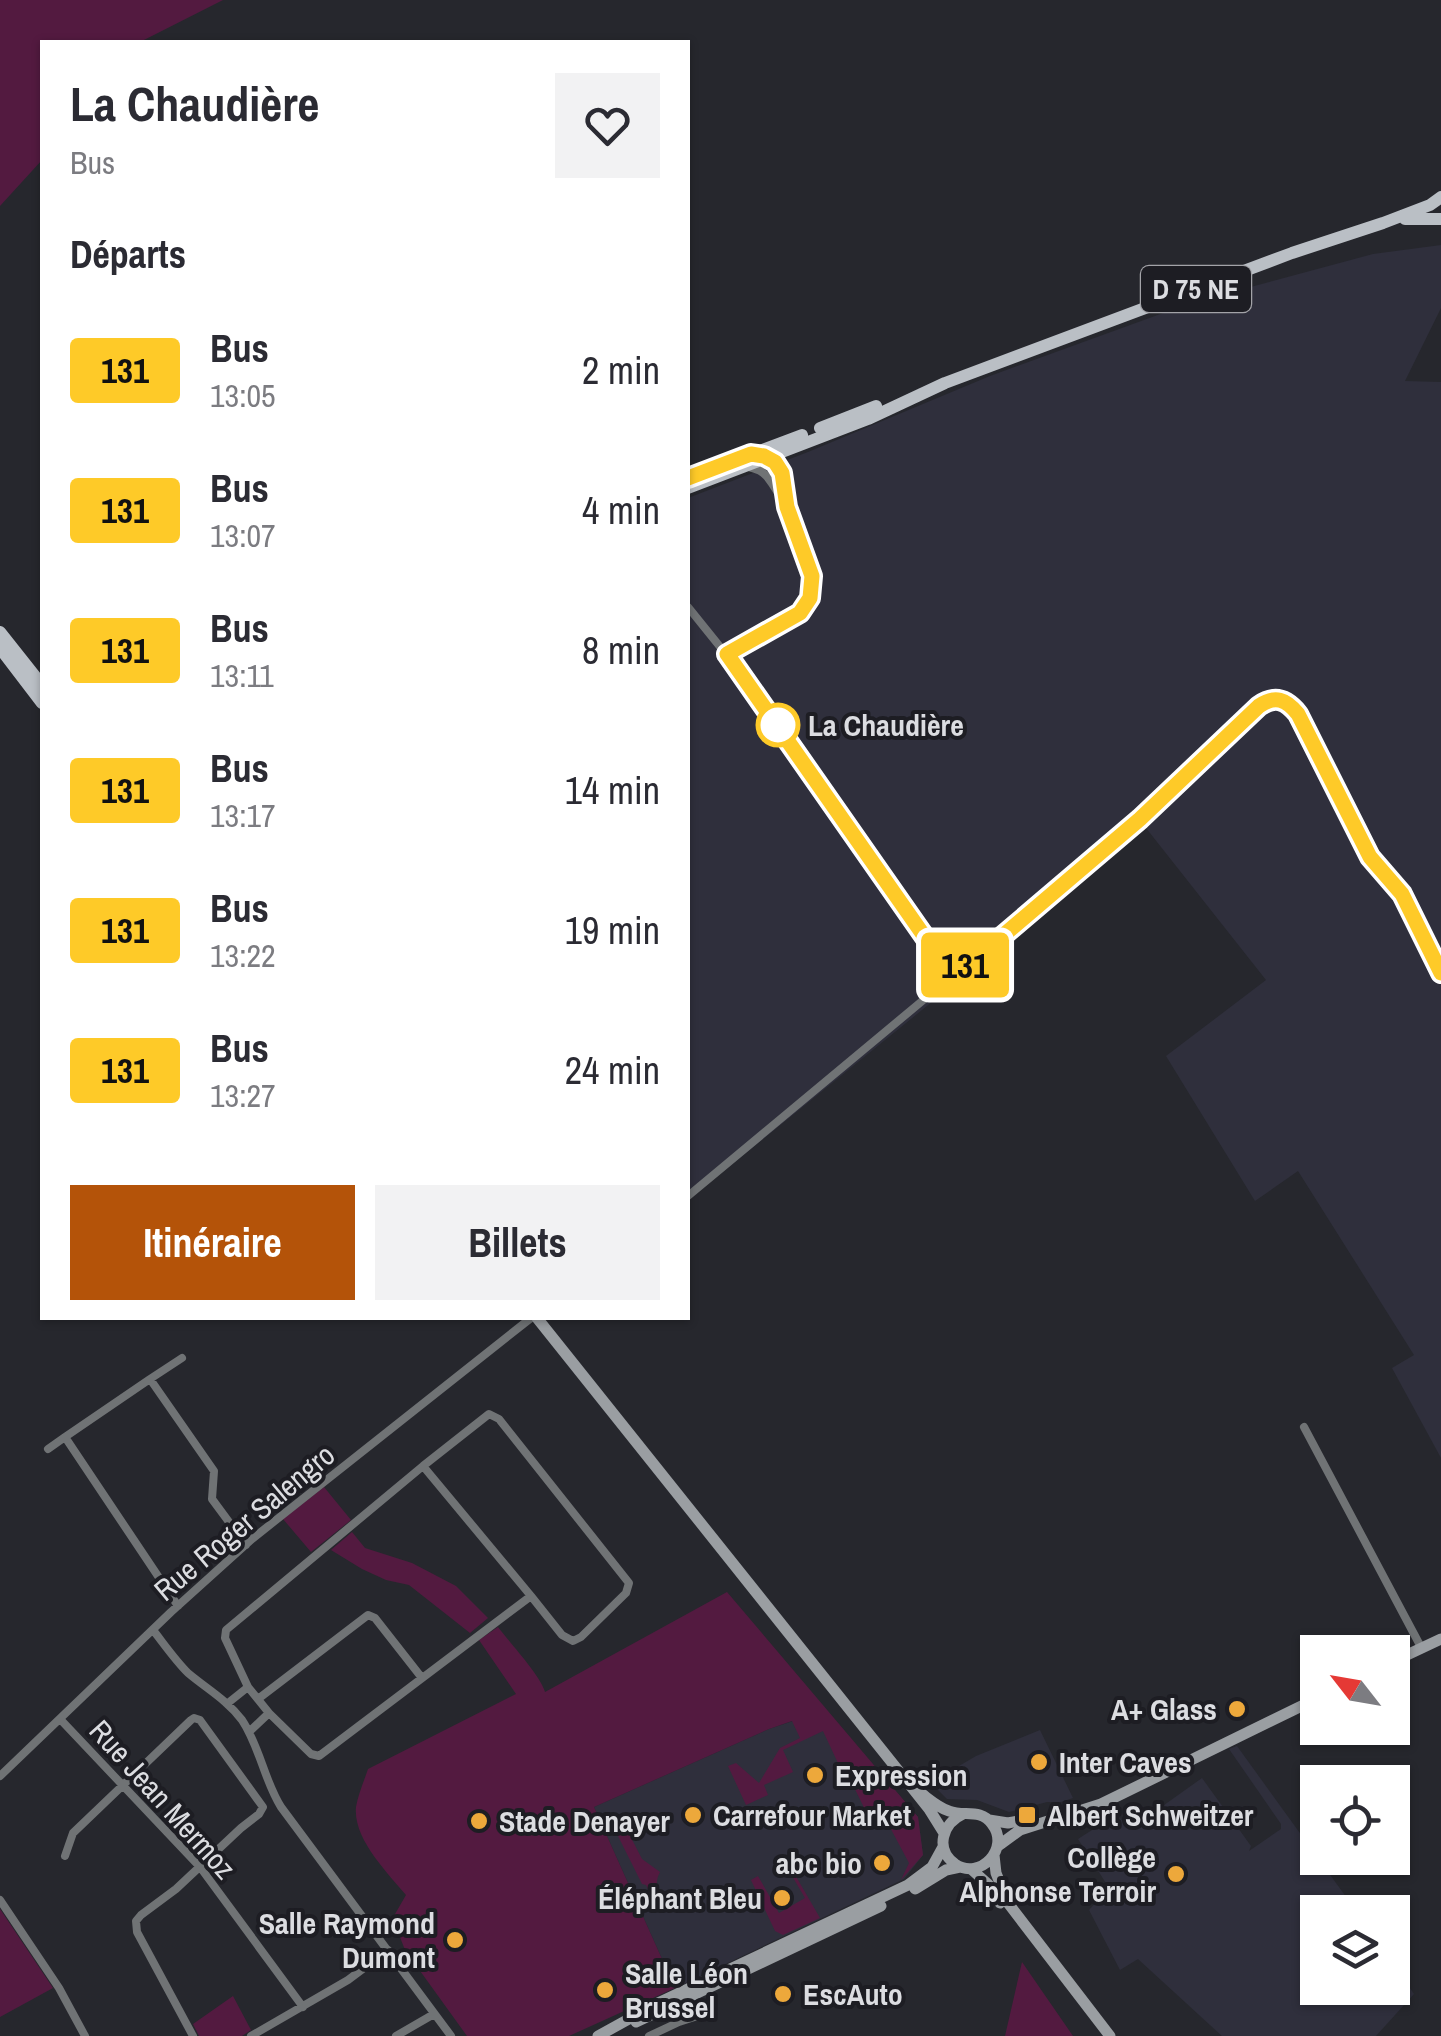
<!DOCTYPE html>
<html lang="fr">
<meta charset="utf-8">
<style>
:root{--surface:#fff;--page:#f2f2f3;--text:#2b2b33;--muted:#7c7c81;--accent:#b45309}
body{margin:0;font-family:"Archivo Narrow",sans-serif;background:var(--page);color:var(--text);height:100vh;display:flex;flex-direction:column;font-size:38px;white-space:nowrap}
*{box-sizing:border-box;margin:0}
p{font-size:32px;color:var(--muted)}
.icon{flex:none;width:55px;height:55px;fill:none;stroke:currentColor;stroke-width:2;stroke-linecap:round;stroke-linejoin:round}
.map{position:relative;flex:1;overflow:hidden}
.drawer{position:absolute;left:40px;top:40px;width:650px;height:1280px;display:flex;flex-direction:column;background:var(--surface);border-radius:0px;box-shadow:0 2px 8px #0004}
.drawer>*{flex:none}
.badge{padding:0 20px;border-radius:8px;font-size:35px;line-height:65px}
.needle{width:65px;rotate:301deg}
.controls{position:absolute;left:1300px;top:1635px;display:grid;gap:20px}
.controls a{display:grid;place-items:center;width:110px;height:110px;border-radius:0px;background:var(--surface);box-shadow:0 2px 8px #0004;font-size:50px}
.map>.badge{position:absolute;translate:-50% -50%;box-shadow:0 0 0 5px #fff}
h2{padding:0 30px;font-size:38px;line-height:90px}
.round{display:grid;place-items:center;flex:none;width:105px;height:105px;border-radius:0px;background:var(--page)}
.headline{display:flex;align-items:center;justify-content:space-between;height:170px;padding:0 30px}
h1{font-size:48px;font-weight:700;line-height:75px}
.action{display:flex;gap:20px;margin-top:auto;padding:20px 30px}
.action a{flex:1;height:115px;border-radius:0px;background:var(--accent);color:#fff;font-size:40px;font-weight:700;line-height:115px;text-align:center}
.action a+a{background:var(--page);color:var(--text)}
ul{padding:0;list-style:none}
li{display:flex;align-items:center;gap:30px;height:140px;padding:0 30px}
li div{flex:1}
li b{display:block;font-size:38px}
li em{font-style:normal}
li .badge{min-width:110px;font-weight:700;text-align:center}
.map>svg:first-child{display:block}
.built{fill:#2f2f3c}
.green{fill:#531a40}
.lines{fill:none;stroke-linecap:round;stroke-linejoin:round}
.street{stroke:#707375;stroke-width:8}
.secondary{stroke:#9a9ea2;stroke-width:11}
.primary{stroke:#babfc5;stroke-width:12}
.line-casing{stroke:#fff;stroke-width:22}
.line{stroke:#feca28;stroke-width:15}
.stop-dot{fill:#fff;stroke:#feca28;stroke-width:5}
.poi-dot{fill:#eda83b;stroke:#1d1d23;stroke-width:4}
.labels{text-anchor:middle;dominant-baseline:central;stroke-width:8;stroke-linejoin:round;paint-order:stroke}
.shield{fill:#1d1d23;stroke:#a3a3a8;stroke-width:2.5}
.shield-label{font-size:28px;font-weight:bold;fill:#dcdde1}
.stop-label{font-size:30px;font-weight:bold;fill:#dcdde1;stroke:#1d1d23;text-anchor:start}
.street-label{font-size:30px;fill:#dcdde1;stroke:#1d1d23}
.poi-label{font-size:30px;font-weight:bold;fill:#dcdde1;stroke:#1d1d23;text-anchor:start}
</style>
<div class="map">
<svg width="1441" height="2036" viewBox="0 0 1441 2036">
<rect width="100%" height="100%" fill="#26272d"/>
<path class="built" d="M 1441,245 L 1441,308 L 1405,381 L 1441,382 L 1441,1458 L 1392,1368 L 1414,1355 L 1298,1171 L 1255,1201 L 1166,1056 L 1266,980 L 1146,828 L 688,1200 L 688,498 L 808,452 L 990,376 L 1188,304 L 1373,254 Z
M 826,1710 L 918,1817 L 923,1855 L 904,1879 L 675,1988 L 594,1807 L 769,1729 Z
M 1040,1730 L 1073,1798 L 1061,1802 L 1047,1802 L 1009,1812 L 977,1800 L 947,1799 L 935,1787 L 959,1766 L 976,1756 Z
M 1237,1746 L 1357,1912 L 1318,1912 L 1318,1988 L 1392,1988 L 1393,1963 L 1414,1994 L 1376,2036 L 1222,2036 L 1138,1959 L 1120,1970 L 1089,1910 L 1109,1888 L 1078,1839 L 1117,1814 L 1129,1830 L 1202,1778 L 1251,1846 L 1249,1851 L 1281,1829 L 1281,1824 L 1229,1749 Z"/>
<path class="green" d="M 0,0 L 223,0 L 140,42 L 42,42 L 42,160 L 0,206 Z
M 324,1487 L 351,1520 L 311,1552 L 283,1519 Z
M 352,1532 L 365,1548 L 412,1563 L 456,1586 L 488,1618 L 470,1633 L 409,1585 L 386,1580 L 362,1569 L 331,1550 Z
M 727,1592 L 918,1817 L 923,1855 L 901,1880 L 909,1863 L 885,1818 L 872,1824 L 851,1781 L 845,1778 L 823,1731 L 783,1750 L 793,1772 L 764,1785 L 768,1795 L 746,1805 L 728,1766 L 736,1763 L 759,1783 L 780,1748 L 800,1738 L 792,1721 L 769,1729 L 594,1807 L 675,1988 L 569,2036 L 467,2036 L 405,1950 L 398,1932 L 391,1921 L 406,1895 C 388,1873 353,1839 356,1807 C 358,1795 364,1781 368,1769 L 516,1694 L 479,1640 L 498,1627 C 510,1643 541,1676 545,1692 Z
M 618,1816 L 621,1818 L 642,1859 L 660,1872 C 653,1884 660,1895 658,1909 L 646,1885 L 642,1884 L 616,1832 L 615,1823 Z
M 787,1861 L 820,1918 L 783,1935 L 775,1931 L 751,1880 L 758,1876 L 779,1913 L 805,1898 L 788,1869 L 782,1864 Z
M 0,1909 L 53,1988 L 0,2017 Z
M 1022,1962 L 1073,2036 L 1005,2036 Z
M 233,1996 L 251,2030 L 242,2036 L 199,2036 L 193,2024 Z"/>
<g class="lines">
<path class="street" d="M 769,458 C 785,468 784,485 786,503
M 688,607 L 746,679 L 929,943 L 943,958 L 958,965
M 727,654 C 747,643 794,623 806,606 C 812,597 814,587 812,576 C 808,552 783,497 768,478 C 763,471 757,469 749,467
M 688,1196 L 951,977 L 958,965 L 974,960 L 1139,819 L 1255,710 L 1270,699 L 1284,701 L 1296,710 L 1370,857 L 1404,898 L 1441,973
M 150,1379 L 182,1358
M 1304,1427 L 1422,1649
M 48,1449 L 65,1437
M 423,1466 L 531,1596
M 178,1606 L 65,1437 L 150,1379 L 214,1471 L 212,1499 L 246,1545
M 153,1630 C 164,1644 175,1660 188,1673 C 207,1689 227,1700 242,1720 C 260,1747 264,1780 281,1807 L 451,2036
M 248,1687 L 225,1638 L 226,1630 L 423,1466 L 489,1414 L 499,1419 L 629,1583 L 626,1593 L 581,1637 L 573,1641 L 562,1635 L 531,1596 L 319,1756 L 311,1754 L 269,1713
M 258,1699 L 368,1615 L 375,1618 L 422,1678
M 228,1703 L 248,1687 L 269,1713 L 249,1732
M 60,1719 L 200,1867 L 303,2007
M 0,1776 L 171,1612 L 252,1539 L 531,1318
M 65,1856 L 73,1833 L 191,1720 L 194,1718 L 200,1720 L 263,1807 L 259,1814 L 241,1828 L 176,1889 L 141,1915 L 136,1921 L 137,1932 L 193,2036
M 0,1900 L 59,1988 L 85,2036
M 251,2036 L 348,1980 L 388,1950
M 396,2036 L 434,2014
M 649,2036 L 679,2022 L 713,2011"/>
<path class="secondary" d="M 537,1318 L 929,1809 L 944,1833
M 1392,1662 L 1441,1639
M 922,1794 C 930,1800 939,1808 949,1811 C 964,1817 980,1808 992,1824 C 1011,1848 980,1881 955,1864 C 934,1849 943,1823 963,1814
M 989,1820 L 1008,1823 L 1033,1818
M 998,1846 L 1020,1830 L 1101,1804 L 1318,1698
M 994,1855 L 996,1873 L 1008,1903 L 1110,2036
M 971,1869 L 988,1884 L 1000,1903
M 915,1889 L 946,1870 L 960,1867
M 636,2022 L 881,1906
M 598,2036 L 656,2004 L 908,1885 L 932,1867 L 943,1847"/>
<path class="primary" d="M 1405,219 L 1441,219
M 820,428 L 876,406
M 688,478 L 802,435
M 688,488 L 868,419 L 945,383 L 1292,253 L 1383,223 L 1430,205 L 1441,197
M 0,632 L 42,685
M 0,648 L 42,703"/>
</g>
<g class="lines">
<g class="line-casing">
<path id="line" d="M 688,478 L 751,454 L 764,456 L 775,462 L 782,473 L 787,507 L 812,576 L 810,598 L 800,613 L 727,654 L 929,943 C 941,957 953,970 972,962 L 1140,819 L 1259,706 C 1275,695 1286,699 1298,714 L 1370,857 L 1402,894 L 1441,973"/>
</g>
<use href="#line" class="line"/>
</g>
<circle class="stop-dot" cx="778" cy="725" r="20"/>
<g class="poi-dot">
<circle cx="1237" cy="1709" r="10"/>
<circle cx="1039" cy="1762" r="10"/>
<circle cx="815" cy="1775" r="10"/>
<circle cx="693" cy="1815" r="10"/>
<rect x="1017" y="1805" width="20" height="20" rx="5"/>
<circle cx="479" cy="1821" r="10"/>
<circle cx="882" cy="1863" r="10"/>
<circle cx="1176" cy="1874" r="10"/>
<circle cx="782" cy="1898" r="10"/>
<circle cx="455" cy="1940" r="10"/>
<circle cx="605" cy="1990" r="10"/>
<circle cx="783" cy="1994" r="10"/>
</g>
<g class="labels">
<rect class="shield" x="1141" y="266" width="110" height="46" rx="8"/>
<g class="shield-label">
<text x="1196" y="289">D 75 NE</text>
</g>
<g class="stop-label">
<text x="808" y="725">La Chaudière</text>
</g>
<g class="street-label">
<text transform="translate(244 1522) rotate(-40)">Rue Roger Salengro</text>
<text transform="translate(163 1799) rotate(48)">Rue Jean Mermoz</text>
</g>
<g class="poi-label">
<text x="1217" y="1709" text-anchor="end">A+ Glass</text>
<text x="1059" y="1762">Inter Caves</text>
<text x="835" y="1775">Expression</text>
<text x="713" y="1815">Carrefour Market</text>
<text x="1047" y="1815">Albert Schweitzer</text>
<text x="499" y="1821">Stade Denayer</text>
<text x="1156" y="1857" text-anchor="end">Collège<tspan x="1156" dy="34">Alphonse Terroir</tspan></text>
<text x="862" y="1863" text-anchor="end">abc bio</text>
<text x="762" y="1898" text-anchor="end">Éléphant Bleu</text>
<text x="435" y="1923" text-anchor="end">Salle Raymond<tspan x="435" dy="34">Dumont</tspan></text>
<text x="625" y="1973">Salle Léon<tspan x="625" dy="34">Brussel</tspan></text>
<text x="803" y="1994">EscAuto</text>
</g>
</g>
</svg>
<div class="controls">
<a><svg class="needle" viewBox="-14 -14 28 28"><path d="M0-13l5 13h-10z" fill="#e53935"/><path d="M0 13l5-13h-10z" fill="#7c7c81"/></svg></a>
<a><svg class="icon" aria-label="locate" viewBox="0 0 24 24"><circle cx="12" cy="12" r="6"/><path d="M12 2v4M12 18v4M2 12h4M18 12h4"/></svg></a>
<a><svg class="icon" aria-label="layers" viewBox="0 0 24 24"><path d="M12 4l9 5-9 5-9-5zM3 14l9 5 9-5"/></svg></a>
</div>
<b class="badge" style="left:965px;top:965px;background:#feca28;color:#111">131</b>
<section class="drawer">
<div class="headline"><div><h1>La Chaudière</h1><p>Bus</p></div><a class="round"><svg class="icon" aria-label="heart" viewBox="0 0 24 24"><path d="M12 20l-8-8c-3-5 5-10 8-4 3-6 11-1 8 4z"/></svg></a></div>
<h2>Départs</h2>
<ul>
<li><span class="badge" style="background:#feca28;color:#111">131</span><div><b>Bus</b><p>13:05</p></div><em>2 min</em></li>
<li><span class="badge" style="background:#feca28;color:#111">131</span><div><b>Bus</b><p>13:07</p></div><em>4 min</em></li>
<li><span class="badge" style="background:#feca28;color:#111">131</span><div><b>Bus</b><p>13:11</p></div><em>8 min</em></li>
<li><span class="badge" style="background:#feca28;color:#111">131</span><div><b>Bus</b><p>13:17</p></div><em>14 min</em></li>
<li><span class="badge" style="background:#feca28;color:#111">131</span><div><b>Bus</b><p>13:22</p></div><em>19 min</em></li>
<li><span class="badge" style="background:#feca28;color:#111">131</span><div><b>Bus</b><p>13:27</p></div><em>24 min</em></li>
</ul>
<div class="action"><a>Itinéraire</a><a>Billets</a></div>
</section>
</div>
